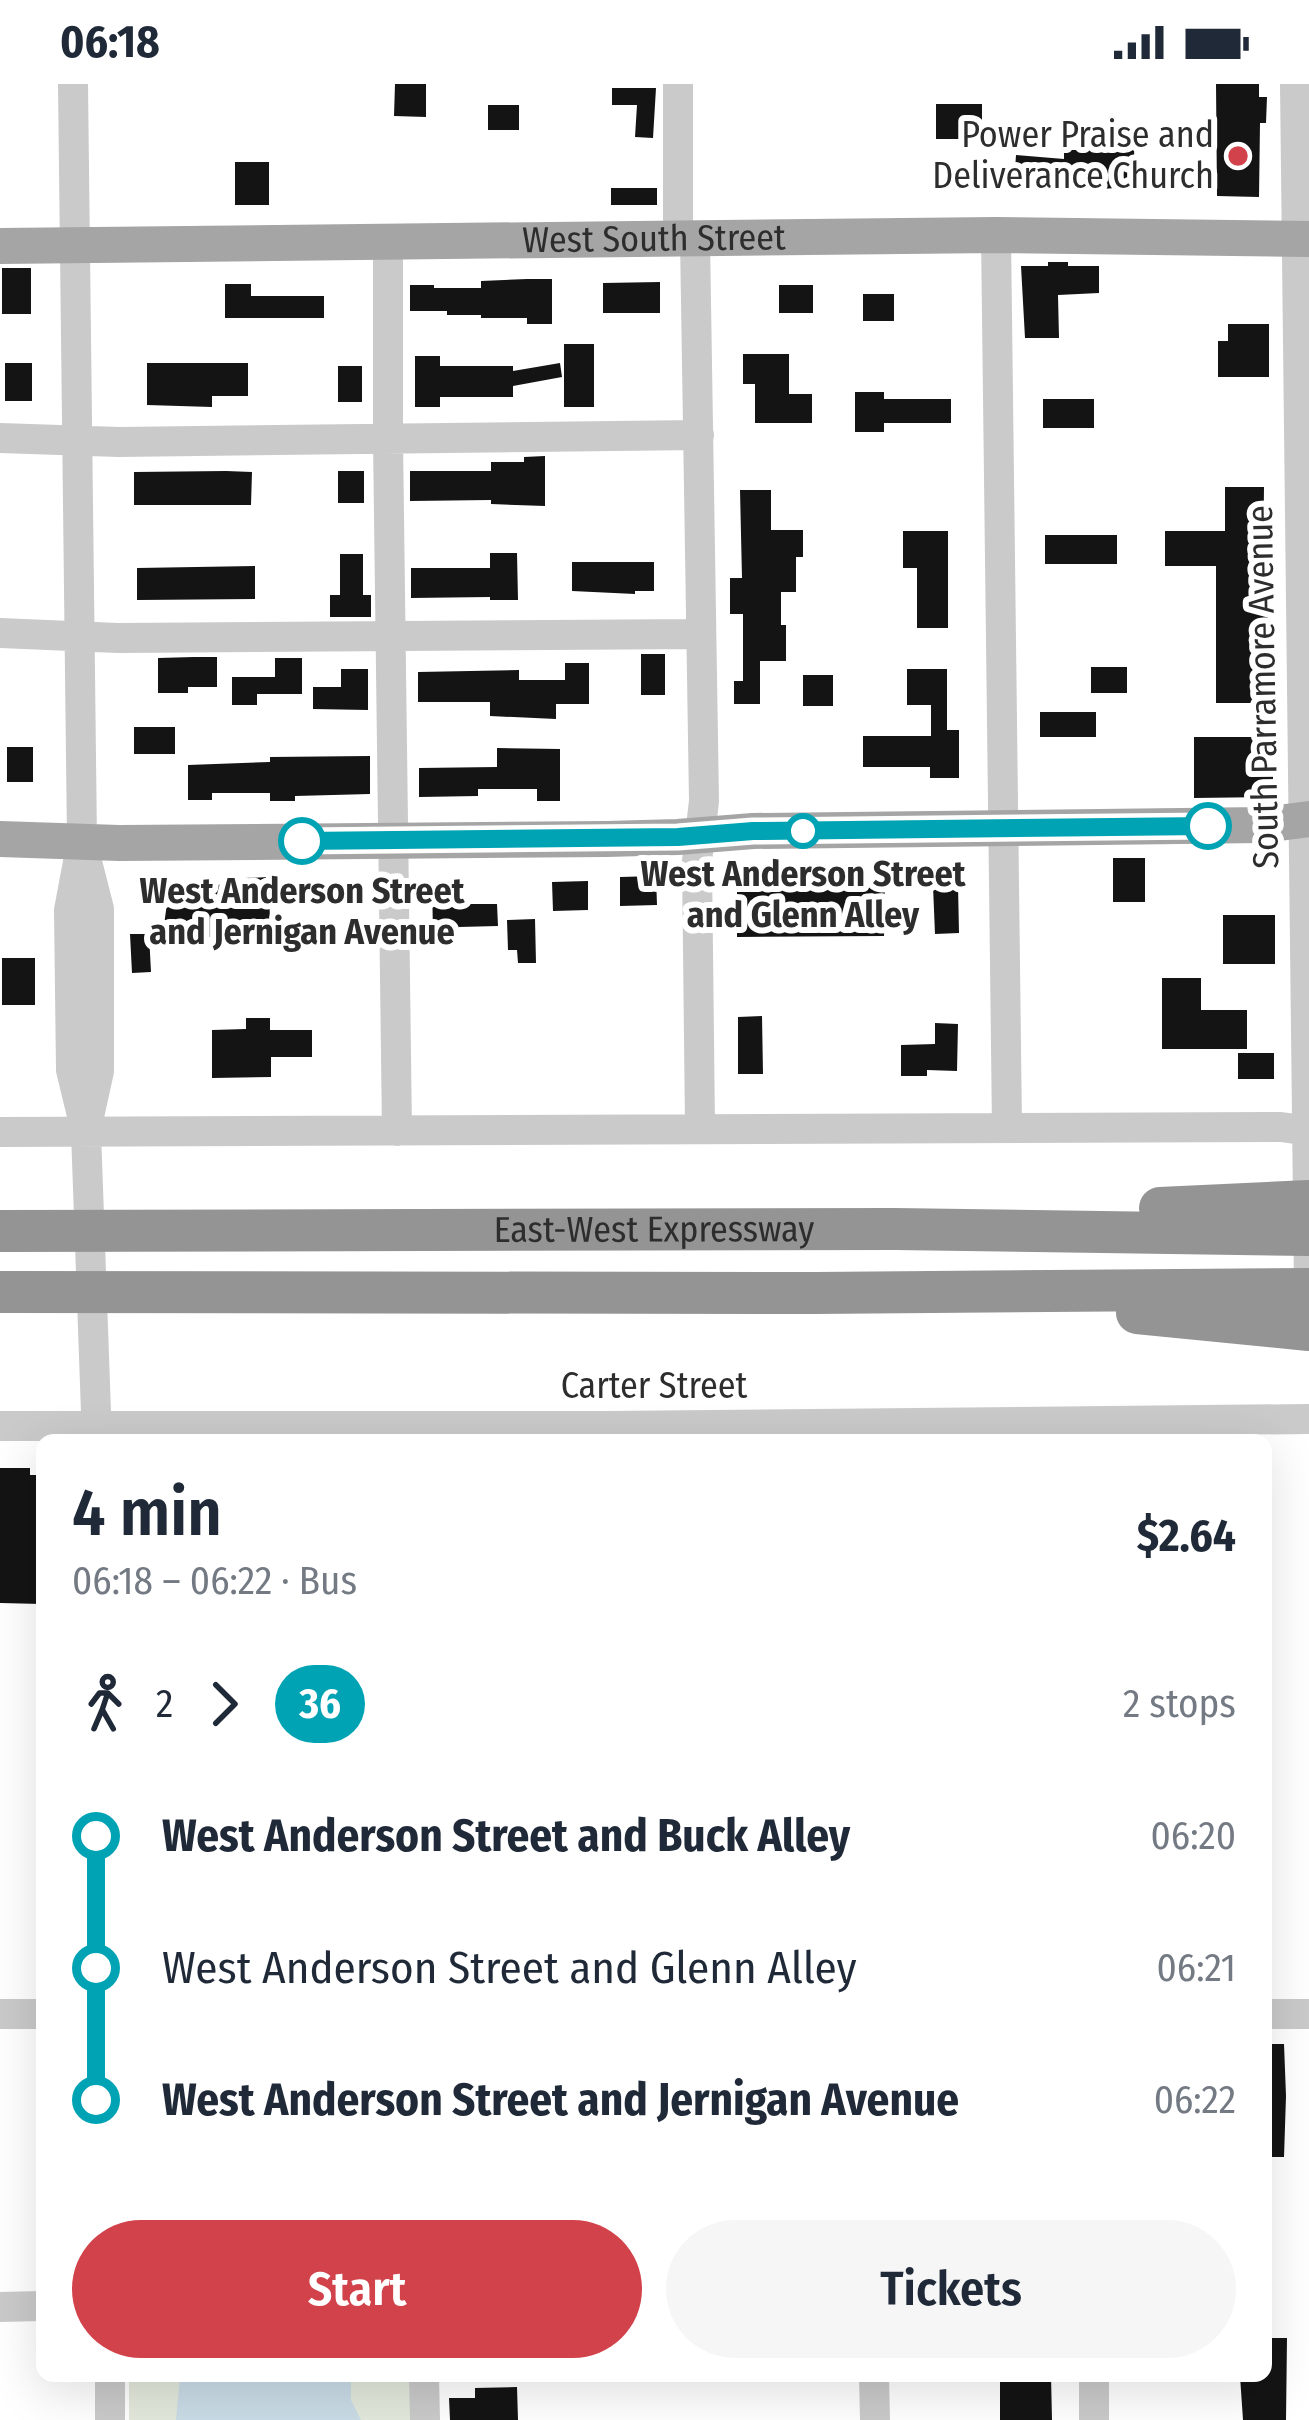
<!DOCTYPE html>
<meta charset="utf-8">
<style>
:root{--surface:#fff;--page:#f6f6f7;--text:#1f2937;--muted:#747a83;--accent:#d2424b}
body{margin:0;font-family:"Fira Sans Condensed",sans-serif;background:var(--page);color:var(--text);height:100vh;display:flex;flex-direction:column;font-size:45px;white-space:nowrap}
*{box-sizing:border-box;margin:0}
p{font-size:39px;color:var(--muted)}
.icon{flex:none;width:66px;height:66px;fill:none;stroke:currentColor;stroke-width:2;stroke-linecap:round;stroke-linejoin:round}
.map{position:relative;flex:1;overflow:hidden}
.side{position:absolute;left:36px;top:1350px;width:1236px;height:948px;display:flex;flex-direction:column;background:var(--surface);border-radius:18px;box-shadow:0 12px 48px #0002}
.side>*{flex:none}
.badge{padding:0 24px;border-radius:39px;font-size:42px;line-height:78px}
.map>.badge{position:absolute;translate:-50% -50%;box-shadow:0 0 0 6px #fff}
.legs{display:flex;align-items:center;gap:18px;height:132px;padding:0 36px;font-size:39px}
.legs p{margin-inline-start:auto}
.headline{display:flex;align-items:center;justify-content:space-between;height:204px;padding:0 36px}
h1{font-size:66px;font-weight:600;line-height:90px}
.action{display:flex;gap:24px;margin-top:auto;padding:24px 36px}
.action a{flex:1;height:138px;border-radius:72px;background:var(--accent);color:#fff;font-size:48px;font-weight:600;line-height:138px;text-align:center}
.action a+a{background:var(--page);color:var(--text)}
ul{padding:0 36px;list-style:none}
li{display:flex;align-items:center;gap:42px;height:132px;font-size:45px}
li i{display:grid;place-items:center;width:18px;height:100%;margin:0 15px;background:currentColor}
li i::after{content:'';width:30px;height:30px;margin:-15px;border:9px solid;border-radius:50%;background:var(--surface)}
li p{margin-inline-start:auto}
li:first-child i{background:linear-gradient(#0000 50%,currentColor 0)}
li:last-child i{background:linear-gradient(currentColor 50%,#0000 0)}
.status{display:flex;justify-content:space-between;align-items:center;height:84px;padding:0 60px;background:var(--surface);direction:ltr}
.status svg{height:33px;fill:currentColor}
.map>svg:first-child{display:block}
.green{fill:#e3e9dc}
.water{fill:#cadce7}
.building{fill:#141414}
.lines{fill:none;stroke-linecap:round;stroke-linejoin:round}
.minor{stroke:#cacaca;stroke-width:30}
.major{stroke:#a5a5a5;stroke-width:36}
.highway{stroke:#949494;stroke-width:42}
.line-1-casing{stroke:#fff;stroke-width:27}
.line-1{stroke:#00a3b4;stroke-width:18}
.poi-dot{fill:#d2424b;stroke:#fff;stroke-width:4.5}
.stop-1-dot{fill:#fff;stroke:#00a3b4;stroke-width:6}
.labels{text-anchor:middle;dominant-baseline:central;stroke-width:12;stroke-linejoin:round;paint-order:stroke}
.poi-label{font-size:36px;fill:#2d2d2d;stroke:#fff;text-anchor:end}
.street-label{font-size:36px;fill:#2d2d2d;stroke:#fff}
.stop-label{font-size:36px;font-weight:bold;fill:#2d2d2d;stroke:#fff}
</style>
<div class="status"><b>06:18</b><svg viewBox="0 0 49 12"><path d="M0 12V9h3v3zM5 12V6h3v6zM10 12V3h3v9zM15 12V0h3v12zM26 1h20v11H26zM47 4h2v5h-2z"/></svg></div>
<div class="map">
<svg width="1309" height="2336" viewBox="0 0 1309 2336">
<rect width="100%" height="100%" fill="#fff"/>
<path class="green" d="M 129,2292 L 410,2292 L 410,2336 L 129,2336 Z"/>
<path class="water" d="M 180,2292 L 351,2292 L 351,2316 L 361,2336 L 176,2336 Z"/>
<path class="building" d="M 395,0 L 426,0 L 426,33 L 394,32 Z
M 1216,0 L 1259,0 L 1259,13 L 1267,13 L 1266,39 L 1260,39 L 1259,113 L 1217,112 Z
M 612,4 L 656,4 L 653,54 L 635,53 L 637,21 L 612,21 Z
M 936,20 L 982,20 L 982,55 L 936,55 Z
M 488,21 L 519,21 L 519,46 L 488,46 Z
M 1134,62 L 1135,103 L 1064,107 L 1064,104 L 1014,100 L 1016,71 L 1064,75 L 1064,66 L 1110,66 L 1110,63 Z
M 235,78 L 269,78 L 269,121 L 235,121 Z
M 611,104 L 657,104 L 657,121 L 611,121 Z
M 1048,178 L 1068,178 L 1068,182 L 1099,182 L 1099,209 L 1058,211 L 1059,254 L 1025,254 L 1021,182 L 1048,182 Z
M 2,184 L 31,184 L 31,230 L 2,230 Z
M 527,195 L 552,195 L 552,240 L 527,240 L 527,234 L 481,234 L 481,231 L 447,231 L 447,227 L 410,227 L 410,201 L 434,201 L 434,204 L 481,204 L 481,197 Z
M 660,198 L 660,229 L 603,229 L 603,199 Z
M 225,200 L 251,200 L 251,212 L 324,212 L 324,234 L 225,234 Z
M 779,201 L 813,201 L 813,229 L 779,229 Z
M 863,210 L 894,210 L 894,237 L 863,237 Z
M 1228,240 L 1269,240 L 1269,293 L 1218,293 L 1218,257 L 1228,257 Z
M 564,260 L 594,260 L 594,323 L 564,323 Z
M 743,270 L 789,270 L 789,310 L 812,310 L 812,339 L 755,339 L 755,300 L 743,300 Z
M 415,272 L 440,272 L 440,282 L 513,282 L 513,287 L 560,279 L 562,293 L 513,302 L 513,313 L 440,313 L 440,323 L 415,323 Z
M 5,279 L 32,279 L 32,317 L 5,317 Z
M 147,279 L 248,279 L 248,312 L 212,312 L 212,323 L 147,321 Z
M 338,282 L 362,282 L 362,318 L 338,318 Z
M 855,308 L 884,308 L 884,315 L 951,315 L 951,339 L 884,339 L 884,348 L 855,348 Z
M 1043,315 L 1094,315 L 1094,344 L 1043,344 Z
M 545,372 L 545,422 L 491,420 L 491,416 L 410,417 L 410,387 L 491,387 L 491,378 L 524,378 L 524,373 Z
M 226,387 L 252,388 L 251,421 L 134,421 L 134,388 Z
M 338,387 L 364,387 L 364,419 L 338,419 Z
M 1225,403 L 1264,403 L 1263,487 L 1268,487 L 1268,619 L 1216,619 L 1216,482 L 1165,482 L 1165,447 L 1225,447 Z
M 740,406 L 771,406 L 771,446 L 803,446 L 803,473 L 796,473 L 796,508 L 781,508 L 781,541 L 786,541 L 786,577 L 760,577 L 760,620 L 734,620 L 734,597 L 743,597 L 743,530 L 730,530 L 730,494 L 742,494 Z
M 903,447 L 948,447 L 948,544 L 917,544 L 917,484 L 903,484 Z
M 1045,451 L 1117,451 L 1117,480 L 1045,480 Z
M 490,469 L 517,469 L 518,516 L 490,516 L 490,513 L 411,514 L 411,484 L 490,484 Z
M 340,470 L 363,470 L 363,511 L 371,511 L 371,533 L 330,533 L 330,511 L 340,511 Z
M 572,478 L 654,478 L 654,507 L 635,507 L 635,510 L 572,507 Z
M 255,482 L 255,515 L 137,516 L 137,484 Z
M 641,570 L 665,570 L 665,611 L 641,611 Z
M 194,573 L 217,573 L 217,603 L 188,603 L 188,609 L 158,609 L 158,574 Z
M 275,574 L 302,574 L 302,610 L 257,610 L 257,621 L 232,621 L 232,593 L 275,593 Z
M 565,579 L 589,579 L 589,620 L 556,620 L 556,635 L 490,632 L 490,618 L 418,618 L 418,588 L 519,586 L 519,596 L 565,596 Z
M 1091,583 L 1127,583 L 1127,609 L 1091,609 Z
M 341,585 L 368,585 L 368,626 L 313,625 L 313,603 L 341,603 Z
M 907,585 L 947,585 L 947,646 L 959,646 L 959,694 L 930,694 L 930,683 L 863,683 L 863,652 L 931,652 L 931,621 L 907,621 Z
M 803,591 L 833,591 L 833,622 L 803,622 Z
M 1040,628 L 1096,628 L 1096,653 L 1040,653 Z
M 134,643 L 175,643 L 175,670 L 134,670 Z
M 1194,653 L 1273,653 L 1273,713 L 1194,714 Z
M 7,663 L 33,663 L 33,698 L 7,698 Z
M 497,664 L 560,665 L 560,717 L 537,717 L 537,705 L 478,705 L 478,712 L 419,713 L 419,684 L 497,683 Z
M 370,672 L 370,710 L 295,712 L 295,717 L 270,717 L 270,709 L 212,709 L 212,716 L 188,716 L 188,681 L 270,678 L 270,673 Z
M 1113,774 L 1145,774 L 1145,818 L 1113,818 Z
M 656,792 L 657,821 L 620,822 L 620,793 Z
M 269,793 L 270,843 L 237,844 L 237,853 L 209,853 L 209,845 L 164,841 L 170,798 L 245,802 L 245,794 Z
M 737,794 L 885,794 L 884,852 L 737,853 Z
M 458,796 L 458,820 L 497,820 L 498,842 L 459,843 L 459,850 L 433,850 L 432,797 Z
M 588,797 L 588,826 L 553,827 L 552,798 Z
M 958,801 L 959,849 L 935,850 L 933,802 Z
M 1223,831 L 1275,831 L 1275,880 L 1223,880 Z
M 535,835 L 536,879 L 518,879 L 517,866 L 508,866 L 507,836 Z
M 130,850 L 149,850 L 151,888 L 132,889 Z
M 2,874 L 35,874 L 35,921 L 2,921 Z
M 1162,894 L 1201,894 L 1201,926 L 1247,926 L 1247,965 L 1162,965 Z
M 762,932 L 763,990 L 738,990 L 738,933 Z
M 246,934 L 270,934 L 270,946 L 312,946 L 312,973 L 271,973 L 271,993 L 212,994 L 212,946 L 246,945 Z
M 935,939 L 958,940 L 957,987 L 927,986 L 927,992 L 901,992 L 901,961 L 935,960 Z
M 1238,969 L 1274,969 L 1274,995 L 1238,995 Z
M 0,1384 L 30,1384 L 30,1391 L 42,1391 L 42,1520 L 0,1519 Z
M 1266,1960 L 1284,1960 L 1286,2012 L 1284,2073 L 1266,2073 Z
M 1266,2254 L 1287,2254 L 1286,2336 L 1243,2336 L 1240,2292 L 1266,2292 Z
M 1000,2292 L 1051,2292 L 1052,2336 L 1000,2336 Z
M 517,2303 L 518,2336 L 450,2336 L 449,2314 L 475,2314 L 475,2304 Z"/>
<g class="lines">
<path class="minor" d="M 73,0 L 82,757 L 69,826 L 71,986 L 86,1048 L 97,1356
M 678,0 L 678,155
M 1295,0 L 1309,1205
M 996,151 L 1007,1043
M 695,155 L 704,717 L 697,777 L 700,1043
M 388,160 L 388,355 L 397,1047
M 0,354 L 119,358 L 699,351
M 0,549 L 118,554 L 700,550
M 85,770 L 99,825 L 99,987 L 88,1037
M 0,1048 L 1281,1043 L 1309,1047
M 0,1342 L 609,1342 L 1309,1335
M 0,1930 L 42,1930
M 1266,1930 L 1309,1930
M 0,2223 L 42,2222
M 110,2292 L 110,2336
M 424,2292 L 425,2336
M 874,2292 L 875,2336
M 1094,2292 L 1094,2336"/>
<g class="major">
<path id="s1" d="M 0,162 L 996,151 L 1309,155"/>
<path d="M 0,755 L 119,759 L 607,755 L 678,753 L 753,747 L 1263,741 L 1309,735"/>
</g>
<g class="highway">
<path d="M 1160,1124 L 1309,1117"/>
<path id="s2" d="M 0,1147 L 895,1145 L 1309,1151"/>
<path d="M 0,1208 L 815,1209 L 1309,1205"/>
<path d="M 1137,1229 L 1309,1246"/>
</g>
</g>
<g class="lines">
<g class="line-1-casing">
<path id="line-1" d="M 302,757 L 678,753 L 753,747 L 1208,742"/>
</g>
<use href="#line-1" class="line-1"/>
</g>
<circle class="poi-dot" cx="1238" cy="72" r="12"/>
<g class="stop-1-dot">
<circle cx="1208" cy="742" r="21"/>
<circle cx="803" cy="747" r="15"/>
<circle cx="302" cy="757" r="21"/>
</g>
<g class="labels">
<g class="poi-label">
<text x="1214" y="51">Power Praise and<tspan x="1214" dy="41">Deliverance Church</tspan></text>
</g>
<g class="street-label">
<text stroke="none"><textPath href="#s1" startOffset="654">West South Street</textPath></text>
<text transform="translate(1263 603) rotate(-91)">South Parramore Avenue</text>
<text stroke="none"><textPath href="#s2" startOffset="654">East-West Expressway</textPath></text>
<text x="654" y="1302">Carter Street</text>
</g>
<g class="stop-label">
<text x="803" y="790">West Anderson Street<tspan x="803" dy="41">and Glenn Alley</tspan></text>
<text x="302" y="807">West Anderson Street<tspan x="302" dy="41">and Jernigan Avenue</tspan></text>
</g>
</g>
</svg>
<section class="side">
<div class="headline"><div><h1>4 min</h1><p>06:18 – 06:22 · Bus</p></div><b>$2.64</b></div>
<div class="legs"><svg class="icon" aria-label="walk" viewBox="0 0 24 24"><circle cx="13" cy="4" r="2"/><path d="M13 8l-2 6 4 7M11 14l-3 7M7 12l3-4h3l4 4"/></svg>2<svg class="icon" aria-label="forward" viewBox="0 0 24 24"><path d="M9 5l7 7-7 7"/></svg><b class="badge" style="background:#00a3b4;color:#fff">36</b><p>2 stops</p></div>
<ul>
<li><i style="color:#00a3b4"></i><b>West Anderson Street and Buck Alley</b><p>06:20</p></li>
<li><i style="color:#00a3b4"></i><span>West Anderson Street and Glenn Alley</span><p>06:21</p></li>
<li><i style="color:#00a3b4"></i><b>West Anderson Street and Jernigan Avenue</b><p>06:22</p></li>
</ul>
<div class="action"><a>Start</a><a>Tickets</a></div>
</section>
</div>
